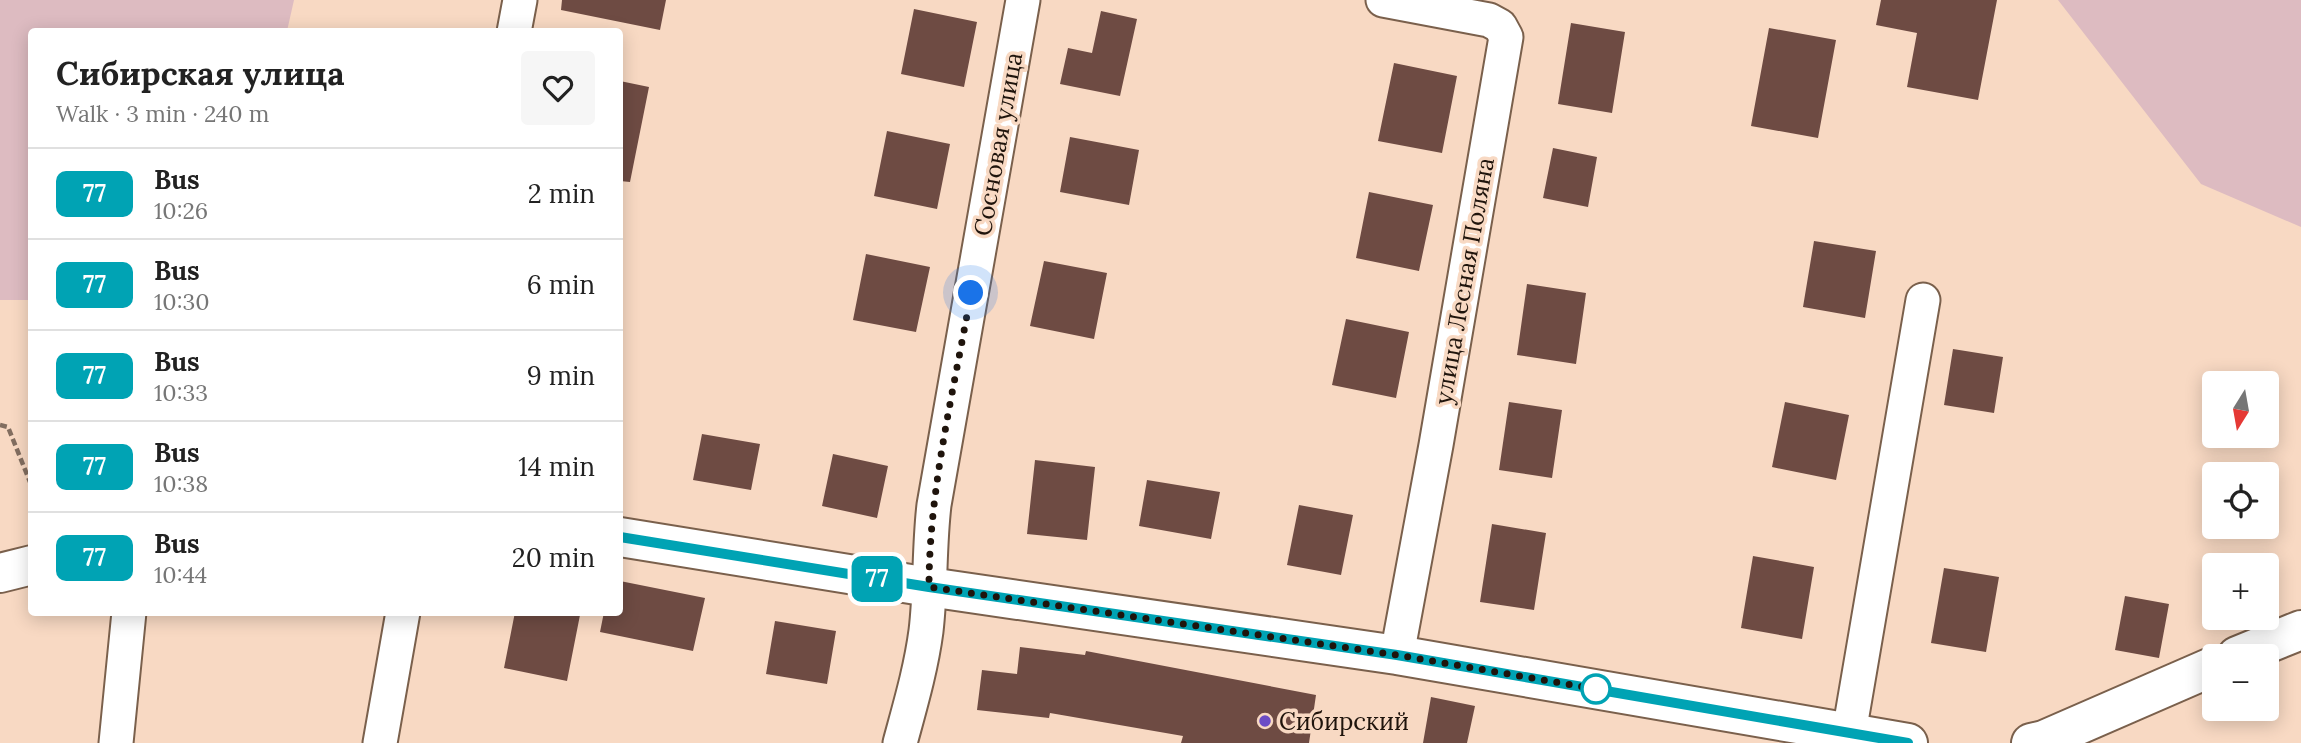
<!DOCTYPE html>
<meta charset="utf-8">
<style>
:root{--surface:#fff;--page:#f6f6f6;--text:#222;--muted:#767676;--line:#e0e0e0}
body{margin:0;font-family:Lora,serif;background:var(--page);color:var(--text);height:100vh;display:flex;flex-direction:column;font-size:26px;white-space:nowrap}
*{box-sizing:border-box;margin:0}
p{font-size:23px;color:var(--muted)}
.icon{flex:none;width:38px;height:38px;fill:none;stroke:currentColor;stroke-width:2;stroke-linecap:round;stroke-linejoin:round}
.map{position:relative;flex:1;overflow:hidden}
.sheet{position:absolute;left:28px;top:28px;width:595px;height:588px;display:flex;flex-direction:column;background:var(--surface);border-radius:7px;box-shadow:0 4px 18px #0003}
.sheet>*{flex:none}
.badge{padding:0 14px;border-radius:10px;font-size:24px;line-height:46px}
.needle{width:46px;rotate:191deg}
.controls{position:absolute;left:2202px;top:371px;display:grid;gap:14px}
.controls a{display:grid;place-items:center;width:77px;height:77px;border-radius:7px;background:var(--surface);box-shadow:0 4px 18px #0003;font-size:35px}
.you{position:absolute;width:35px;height:35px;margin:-18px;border:5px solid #fff;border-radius:50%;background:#1a73e8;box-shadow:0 0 0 10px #1a73e833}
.map>.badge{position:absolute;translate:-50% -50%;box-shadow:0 0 0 4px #fff}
.round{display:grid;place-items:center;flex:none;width:74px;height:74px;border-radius:7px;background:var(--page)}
.overview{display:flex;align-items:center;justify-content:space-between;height:119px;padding:0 28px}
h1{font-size:33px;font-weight:700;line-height:52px}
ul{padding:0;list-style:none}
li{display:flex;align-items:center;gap:21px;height:91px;padding:0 28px;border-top:2px solid var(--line)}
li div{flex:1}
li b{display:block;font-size:26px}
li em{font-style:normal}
li .badge{min-width:77px;font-weight:700;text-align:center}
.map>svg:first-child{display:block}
.green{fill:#ddbbc1}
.building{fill:#6e4b43}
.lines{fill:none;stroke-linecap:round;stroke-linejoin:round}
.street-casing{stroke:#7a604c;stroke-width:37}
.secondary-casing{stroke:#7a604c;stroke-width:42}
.path{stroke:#826e60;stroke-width:4.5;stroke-dasharray:7 3.5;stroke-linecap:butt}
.street{stroke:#fff;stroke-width:33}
.secondary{stroke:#fff;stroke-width:38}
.line-casing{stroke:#fff;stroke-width:16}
.line{stroke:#00a3b4;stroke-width:10}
.walk{stroke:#1f140c;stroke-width:7;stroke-dasharray:0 12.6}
.stop-dot{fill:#fff;stroke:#00a3b4;stroke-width:3.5}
.poi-dot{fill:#6b4cc5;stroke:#f8d9c3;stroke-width:2.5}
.labels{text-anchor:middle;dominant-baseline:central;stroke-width:7;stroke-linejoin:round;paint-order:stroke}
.street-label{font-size:24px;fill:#1f140c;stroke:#f8d9c3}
.poi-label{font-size:24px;fill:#1f140c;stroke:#f8d9c3;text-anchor:start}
</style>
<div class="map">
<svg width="2301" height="743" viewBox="0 0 2301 743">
<rect width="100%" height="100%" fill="#f8d9c3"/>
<path class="green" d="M 0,0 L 294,0 L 287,31 L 32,32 L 31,300 L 0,300 Z
M 2058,0 L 2301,0 L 2301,227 L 2201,184 Z"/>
<path class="building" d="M 562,0 L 666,0 L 660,30 L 561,10 Z
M 1881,0 L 1997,0 L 1978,100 L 1907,87 L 1917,33 L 1876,25 Z
M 914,9 L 977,22 L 964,87 L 901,74 Z
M 1101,11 L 1137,19 L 1120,96 L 1060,84 L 1068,48 L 1092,53 Z
M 1571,23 L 1625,32 L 1612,113 L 1558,104 Z
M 1769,28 L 1836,40 L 1818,138 L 1751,126 Z
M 1394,63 L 1457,76 L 1442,153 L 1378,141 Z
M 620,81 L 649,87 L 630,182 L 620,181 Z
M 887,131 L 950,144 L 937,209 L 874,196 Z
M 1070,137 L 1139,150 L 1129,205 L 1060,192 Z
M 1553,148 L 1597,157 L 1588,207 L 1543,198 Z
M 1369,192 L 1433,205 L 1419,271 L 1356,258 Z
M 1814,241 L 1876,251 L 1865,318 L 1803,307 Z
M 866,254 L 930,267 L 916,332 L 853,320 Z
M 1044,261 L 1107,273 L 1094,339 L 1030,326 Z
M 1527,284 L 1586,293 L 1576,364 L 1517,355 Z
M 1346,319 L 1409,332 L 1396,398 L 1332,385 Z
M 1953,349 L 2003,357 L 1994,413 L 1944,405 Z
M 1509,402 L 1562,410 L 1552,478 L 1499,470 Z
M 1785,402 L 1849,415 L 1836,480 L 1772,467 Z
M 702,434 L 760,444 L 751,490 L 693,480 Z
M 833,454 L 888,466 L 877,518 L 822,506 Z
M 1035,460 L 1095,467 L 1087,540 L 1027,534 Z
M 1147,480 L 1220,492 L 1211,539 L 1139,526 Z
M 1299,505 L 1353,515 L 1341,575 L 1287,565 Z
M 1492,524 L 1546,533 L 1534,610 L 1480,602 Z
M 1753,556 L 1814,567 L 1802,639 L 1741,628 Z
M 1944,568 L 1999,577 L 1986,652 L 1931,643 Z
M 620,581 L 705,598 L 693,651 L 600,632 L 604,612 L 620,612 Z
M 2125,596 L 2169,604 L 2159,658 L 2115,650 Z
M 515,612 L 567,612 L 580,615 L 567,681 L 504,668 Z
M 775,621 L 836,631 L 827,684 L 766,674 Z
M 1020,647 L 1085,655 L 1086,651 L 1316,695 L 1309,743 L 1181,743 L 1183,736 L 1050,713 L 1049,718 L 977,710 L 982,670 L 1017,674 Z
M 1431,697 L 1475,706 L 1467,743 L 1423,743 Z"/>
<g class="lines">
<g class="street-casing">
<path id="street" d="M 1383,0 L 1489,20 L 1500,26 L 1506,37 L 1436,445 L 1397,655
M 514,32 L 520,0
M 1849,733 L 1923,300
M 116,743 L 129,612
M 380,743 L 403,612
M 900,743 C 910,706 921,669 926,631 C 931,589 929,547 934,505 L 1023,0"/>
</g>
<g class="secondary-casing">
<path id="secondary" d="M 620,537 L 929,587 L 1397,655 L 1908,743
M 0,573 L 32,565
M 2237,656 L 2301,630
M 2031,743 L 2044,740 L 2214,666"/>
</g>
<path class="path" d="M 0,425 L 8,427 L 32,487"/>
<use href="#street" class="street"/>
<use href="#secondary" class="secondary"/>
</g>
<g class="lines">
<g class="line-casing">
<path id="line" d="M 620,537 L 929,587 L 1397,655 L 1908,743"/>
</g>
<use href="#line" class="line"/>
<path class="walk" d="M 971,293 C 954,390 929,488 929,587 L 1397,655 L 1602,690 L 1596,689"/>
</g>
<circle class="stop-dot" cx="1596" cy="689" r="14"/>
<circle class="poi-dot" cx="1265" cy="721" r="7"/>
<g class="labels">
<g class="street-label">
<text transform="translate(998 144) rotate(-80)">Сосновая улица</text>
<text transform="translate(1464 281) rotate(-80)">улица Лесная Поляна</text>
</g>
<g class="poi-label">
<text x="1279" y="721">Сибирский</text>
</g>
</g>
</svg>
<div class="controls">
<a><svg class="needle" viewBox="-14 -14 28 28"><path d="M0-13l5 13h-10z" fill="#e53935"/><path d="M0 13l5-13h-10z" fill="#767676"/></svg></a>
<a><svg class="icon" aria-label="locate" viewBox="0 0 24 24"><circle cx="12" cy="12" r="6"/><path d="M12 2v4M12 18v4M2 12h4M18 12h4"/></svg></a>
<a>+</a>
<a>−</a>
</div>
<div class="you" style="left:971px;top:293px"></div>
<b class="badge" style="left:877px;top:579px;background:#00a3b4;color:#fff">77</b>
<section class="sheet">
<div class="overview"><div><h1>Сибирская улица</h1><p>Walk · 3 min · 240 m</p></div><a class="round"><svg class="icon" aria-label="heart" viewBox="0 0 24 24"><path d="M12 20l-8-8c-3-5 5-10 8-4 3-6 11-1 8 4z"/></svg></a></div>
<ul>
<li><span class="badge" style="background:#00a3b4;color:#fff">77</span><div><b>Bus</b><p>10:26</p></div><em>2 min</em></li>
<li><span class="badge" style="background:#00a3b4;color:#fff">77</span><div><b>Bus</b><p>10:30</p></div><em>6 min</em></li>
<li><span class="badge" style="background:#00a3b4;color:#fff">77</span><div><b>Bus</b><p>10:33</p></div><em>9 min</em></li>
<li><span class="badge" style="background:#00a3b4;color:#fff">77</span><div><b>Bus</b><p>10:38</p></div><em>14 min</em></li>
<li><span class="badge" style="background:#00a3b4;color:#fff">77</span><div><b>Bus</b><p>10:44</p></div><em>20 min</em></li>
</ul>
</section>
</div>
